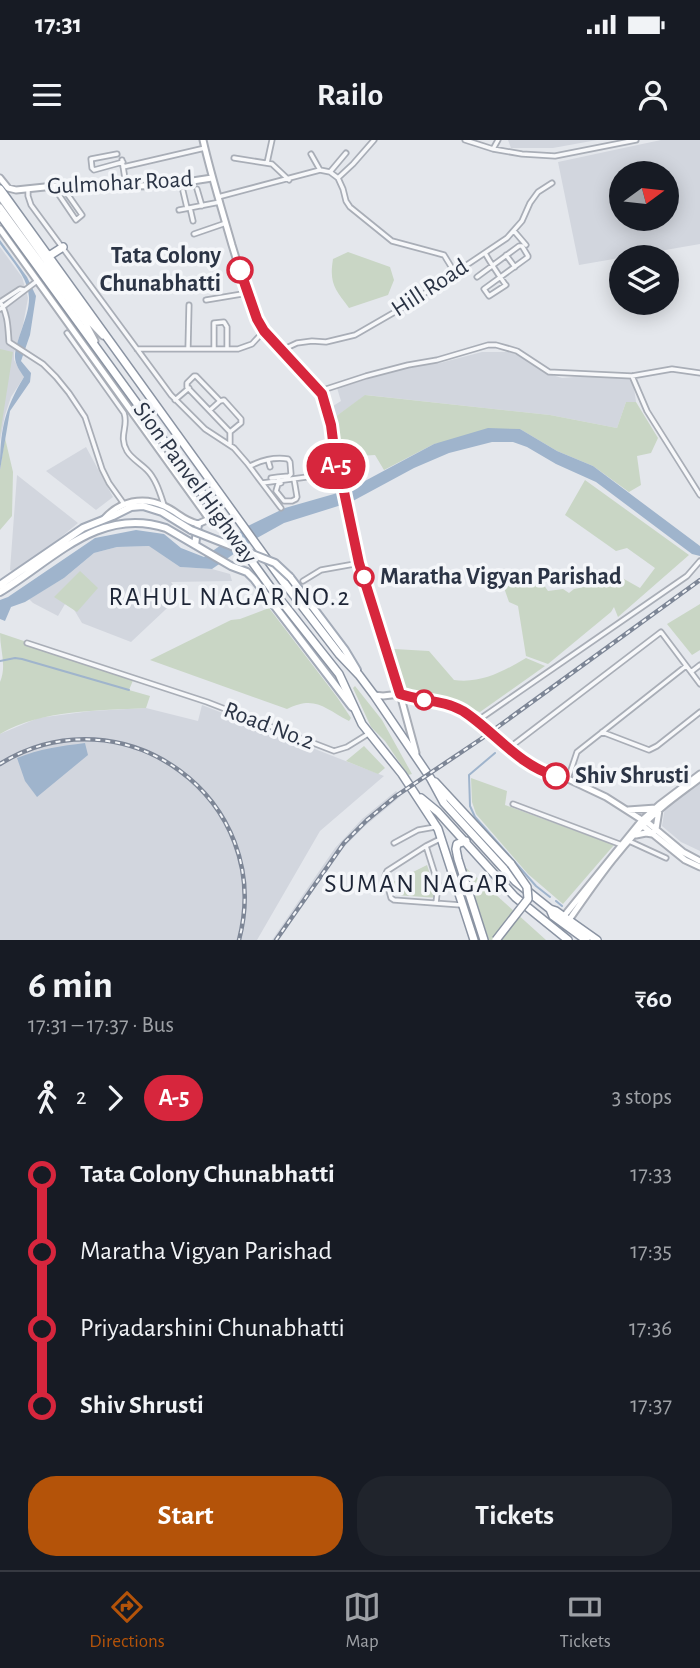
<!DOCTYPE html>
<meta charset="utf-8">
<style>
:root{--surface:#171b24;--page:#20242c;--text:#f1f3f6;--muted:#9ea1a6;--line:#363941;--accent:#b45309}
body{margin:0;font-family:"Alegreya Sans",sans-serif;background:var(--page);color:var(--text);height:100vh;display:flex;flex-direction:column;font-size:26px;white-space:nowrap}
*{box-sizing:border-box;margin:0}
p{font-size:23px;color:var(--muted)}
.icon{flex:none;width:38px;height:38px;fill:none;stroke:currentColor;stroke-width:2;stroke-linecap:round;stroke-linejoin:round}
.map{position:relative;height:800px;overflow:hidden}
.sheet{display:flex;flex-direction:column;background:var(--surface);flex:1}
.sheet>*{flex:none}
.badge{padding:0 14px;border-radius:23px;font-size:24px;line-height:46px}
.needle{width:46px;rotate:75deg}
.fabs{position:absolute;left:609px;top:21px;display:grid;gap:14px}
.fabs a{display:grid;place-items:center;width:70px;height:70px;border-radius:50%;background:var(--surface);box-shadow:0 4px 18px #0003;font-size:35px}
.map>.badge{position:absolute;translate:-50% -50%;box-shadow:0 0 0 4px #fff}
.legs{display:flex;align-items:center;gap:10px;height:77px;padding:0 28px;font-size:23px}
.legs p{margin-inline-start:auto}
.head{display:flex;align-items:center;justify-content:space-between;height:119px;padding:0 28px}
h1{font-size:38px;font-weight:700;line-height:52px}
.primary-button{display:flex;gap:14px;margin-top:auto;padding:14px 28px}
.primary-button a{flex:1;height:80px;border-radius:28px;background:var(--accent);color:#fff;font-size:28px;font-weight:700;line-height:80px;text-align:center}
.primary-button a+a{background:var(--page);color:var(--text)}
ul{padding:0 28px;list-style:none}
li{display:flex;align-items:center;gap:24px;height:77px;font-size:26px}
li i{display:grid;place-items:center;width:10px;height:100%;margin:0 9px;background:currentColor}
li i::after{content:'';width:18px;height:18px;margin:-9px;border:5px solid;border-radius:50%;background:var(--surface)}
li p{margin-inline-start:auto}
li:first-child i{background:linear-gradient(#0000 50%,currentColor 0)}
li:last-child i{background:linear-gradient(currentColor 50%,#0000 0)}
.status{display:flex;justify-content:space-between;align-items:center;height:49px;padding:0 35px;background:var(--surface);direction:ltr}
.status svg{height:19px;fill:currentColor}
header{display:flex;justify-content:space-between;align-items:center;height:91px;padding:0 28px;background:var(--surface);font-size:32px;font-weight:700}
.tab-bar{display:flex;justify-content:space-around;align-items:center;height:98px;border-top:2px solid var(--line);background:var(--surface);font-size:19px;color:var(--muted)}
.tab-bar a{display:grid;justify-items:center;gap:4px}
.tab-bar .on{color:var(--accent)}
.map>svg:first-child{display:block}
.built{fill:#d2d6de;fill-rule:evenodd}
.green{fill:#c9d6c5}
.water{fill:#9fb4cc}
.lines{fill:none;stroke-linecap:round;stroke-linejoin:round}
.stream{stroke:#9fb4cc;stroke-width:2}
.street-casing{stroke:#a9aeb7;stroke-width:7}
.secondary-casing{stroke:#a9aeb7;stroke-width:9}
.primary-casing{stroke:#a3abb8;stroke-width:10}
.highway-casing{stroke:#8b94a3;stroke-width:10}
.street{stroke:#f7f8fa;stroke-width:3.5}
.secondary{stroke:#fff;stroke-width:5}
.primary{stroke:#fff;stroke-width:6}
.highway{stroke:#fff;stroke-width:7}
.rail-casing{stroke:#7d8696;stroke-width:4.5}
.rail{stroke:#f4f6f9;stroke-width:2;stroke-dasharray:5;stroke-linecap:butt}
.primary-bridge-casing{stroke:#a3abb8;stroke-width:10;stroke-linecap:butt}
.highway-bridge-casing{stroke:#8b94a3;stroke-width:10;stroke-linecap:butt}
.primary-bridge{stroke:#fff;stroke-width:6}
.highway-bridge{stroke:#fff;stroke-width:7}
.line-1-casing{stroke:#fff;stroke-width:16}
.line-1{stroke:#d7263d;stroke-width:10}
.stop-1-dot{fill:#fff;stroke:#d7263d;stroke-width:3.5}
.labels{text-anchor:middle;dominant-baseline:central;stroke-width:7;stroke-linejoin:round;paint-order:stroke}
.street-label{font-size:24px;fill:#2b3445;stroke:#f4f6f9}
.stop-label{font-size:24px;font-weight:bold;fill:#2b3445;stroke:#f4f6f9;text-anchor:start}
.neighbourhood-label{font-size:26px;letter-spacing:2px;fill:#1d2536;stroke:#f4f6f9}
</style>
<div class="status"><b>17:31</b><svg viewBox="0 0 49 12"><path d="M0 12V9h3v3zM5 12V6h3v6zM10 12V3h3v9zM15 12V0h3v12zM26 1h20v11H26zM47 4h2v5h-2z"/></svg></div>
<header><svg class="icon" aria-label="menu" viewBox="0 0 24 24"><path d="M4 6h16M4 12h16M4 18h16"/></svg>Railo<svg class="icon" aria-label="person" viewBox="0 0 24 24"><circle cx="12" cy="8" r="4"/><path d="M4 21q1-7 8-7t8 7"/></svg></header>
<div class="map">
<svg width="700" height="800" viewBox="0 0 700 800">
<rect width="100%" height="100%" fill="#e4e7ec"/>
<path class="built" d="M 508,0 L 597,0 L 553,8 L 511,8 Z
M 661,0 L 700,0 L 700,104 L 579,125 L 558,22 ZM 621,33 L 667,33 L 667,79 L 621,79 Z
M 0,107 L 22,137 L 28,158 L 23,185 L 14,213 L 14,220 L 24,237 L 11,257 L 5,275 L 0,301 Z
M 482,212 L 510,212 L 526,218 L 549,234 L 562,238 L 598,235 L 630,239 L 634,248 L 636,262 L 626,262 L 617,288 L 550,275 L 366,255 L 335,277 L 333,266 L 341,261 L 337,248 L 410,227 L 440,223 Z
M 86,307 L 113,357 L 96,370 L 46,331 Z
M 17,335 L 78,383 L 55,402 L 25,425 L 12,431 L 10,430 Z
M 150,406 L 180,427 L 212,429 L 230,434 L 232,441 L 171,442 L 181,455 L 131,502 L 82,483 L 73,468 L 65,464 L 58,476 L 33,463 L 29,459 L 64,438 L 94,413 L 117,407 Z
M 202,565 L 384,636 L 320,691 L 257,800 L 0,800 L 0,594 L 38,578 L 91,571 L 146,568 L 198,581 Z
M 700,640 L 700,711 L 681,702 L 662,686 L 665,667 Z
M 396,651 L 401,656 L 365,686 L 342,709 L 279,800 L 272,800 L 335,708 L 362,679 Z"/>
<path class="green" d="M 348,112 L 390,127 L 394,140 L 388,155 L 349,168 C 335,149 329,144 333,119 Z
M 0,209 L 13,212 L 0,295 Z
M 365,255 L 550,275 L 617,288 L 626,262 L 636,262 L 658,298 L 651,313 L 637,316 L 641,345 L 629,352 L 593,326 L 557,311 L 520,289 L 434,304 L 384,330 L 375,315 L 343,317 L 335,277 Z
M 5,298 L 13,332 L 12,376 L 0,390 L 0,330 Z
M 585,340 L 689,415 L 618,477 L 614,467 L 611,472 L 548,524 L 526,516 L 518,466 L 509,462 L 503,445 L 510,440 L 541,441 L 548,451 L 563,449 L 569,453 L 574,449 L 589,446 L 573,445 L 586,434 L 595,440 L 599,436 L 606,437 L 611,434 L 620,441 L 624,439 L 640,448 L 655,428 L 627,408 L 616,411 L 565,375 Z
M 80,431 L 98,448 L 77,472 L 54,457 Z
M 700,464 L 700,510 L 692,515 L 667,484 Z
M 269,468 L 337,557 L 351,578 L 349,581 C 324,568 315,555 287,569 L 150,520 L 231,480 L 240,479 Z
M 0,493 L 134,538 L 129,550 L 150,556 L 146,568 C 98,571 43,569 0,594 L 0,542 C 7,526 0,510 0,493 Z
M 394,509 L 429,511 L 454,540 C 481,544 504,531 526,518 L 545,526 L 480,572 L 403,547 Z
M 355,546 L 382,580 L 412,634 L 408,635 L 385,601 L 371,587 L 353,548 Z
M 364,606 L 385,628 L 378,634 L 346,621 Z
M 471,638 L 507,651 L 505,665 L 614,705 L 563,764 L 528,734 L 476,674 L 472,662 Z
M 427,725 L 438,758 L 395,755 L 391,743 Z
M 465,727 L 546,800 L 547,800 L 489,800 Z"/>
<path class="water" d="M 0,100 L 27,137 L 36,156 L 30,195 L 21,221 L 31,233 L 30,242 L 10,271 L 0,330 C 0,291 4,270 24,237 C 20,231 15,224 15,217 C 15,200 30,176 29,157 C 28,137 11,120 0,104 Z
M 488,288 L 520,289 L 557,311 L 593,326 L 700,406 L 700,416 L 692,414 L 596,342 L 556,324 L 527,307 L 513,302 L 492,302 L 449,313 L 414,328 L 351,362 L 284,383 L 257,398 L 212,429 L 180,427 L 149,406 L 117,407 L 94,413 L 64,438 L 25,462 L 11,467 L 5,481 L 0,479 L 0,460 L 8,457 L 95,398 L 136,390 L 164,394 L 181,408 L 204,417 L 248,386 L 285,368 L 348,350 L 434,304 Z
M 85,603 L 88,615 L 37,657 L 25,641 L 17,618 C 39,609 61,606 85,603 Z"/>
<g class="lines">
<path class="stream" d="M 0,521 L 15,518 L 22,519 L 129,550
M 495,613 L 469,635 L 470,666 L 475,677 L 536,746 L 550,757
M 556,761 L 562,766"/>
<g class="street-casing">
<path id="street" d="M 465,0 L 493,9 L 522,14 L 555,16 L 636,0
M 493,9 L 498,0
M 117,14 L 91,19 L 92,28 L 94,30 L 123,22
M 311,14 L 320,30
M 234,18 L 272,24 L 289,40
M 122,20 L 126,45
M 267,23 L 272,0
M 123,27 L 205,8
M 330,32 L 346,13
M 338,38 L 353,24 L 374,0
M 53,46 L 76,80 L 82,75 L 61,45
M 28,49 L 28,56 L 31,65 L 171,255 L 205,289 L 234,308 L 247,323 L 262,343 L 337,333
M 197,49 L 202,66
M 183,51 L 187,68
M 218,57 L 320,30 L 330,32 L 338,38 L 343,49 L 346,61 L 350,67 L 392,101 L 444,115 L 455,133
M 190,68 L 193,81
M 179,70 L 220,62
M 514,91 L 526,105
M 194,94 L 226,83
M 506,115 L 515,127
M 477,137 L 519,106 L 522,106 L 528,116 L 528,117 L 484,149 L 489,156 L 506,145 L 505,144 C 498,134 491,124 485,113
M 206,160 L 248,153
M 0,162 C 8,173 8,189 9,202 L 43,224 L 56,237 L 69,253 L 85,277 L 102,329 L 109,343 L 124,364
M 0,162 L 20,149 L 24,150
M 0,169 L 37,141
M 67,193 L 124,273 C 129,286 118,296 127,311 C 132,319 140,323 147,330 C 156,339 160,353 164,365
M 137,209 L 238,209 L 252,204 L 264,191
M 188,209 L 189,165
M 214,209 L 214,183 L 224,182 L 227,187 L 227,209
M 282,210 L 297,203 L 312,201 L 326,202 L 355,195 L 407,165 L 507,98 L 522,81 L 530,63 L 538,52 L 552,43
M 632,236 L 647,271 L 700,355
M 320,251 L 366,236 L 408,225 L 437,220 L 488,205 L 496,205 L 517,211 L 549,232 L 632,236 L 672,229 L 700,233
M 175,260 L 189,248
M 210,270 L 220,261
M 230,305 L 230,292 L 241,283 L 241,279 L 224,260 L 220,261 L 196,236 L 194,236 L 187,243 L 187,247 L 230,292
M 268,320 L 270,327
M 250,326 C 262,320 275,317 288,319 L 290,322 L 291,334 L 289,336 L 278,337 L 279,341
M 271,338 L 278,337
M 262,343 L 281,368
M 281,343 L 278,344 L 276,351 L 284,361 L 292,361 L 296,359 L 297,357 L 294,339
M 303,441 L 321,430 L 360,423
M 27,503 L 207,562 L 334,611 L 347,607 L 368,594
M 691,532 L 700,525
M 477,581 L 687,436 L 700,421
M 602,592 L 649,610 L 657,606 L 700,572
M 509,608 L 661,492 L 700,544
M 568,639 L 577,612 L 686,526
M 513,664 L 622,705
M 442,698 L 426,706 L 387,731 L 385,736 L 391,758 L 394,760 L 461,765
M 629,701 L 666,718
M 394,703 L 418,690 L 435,687
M 426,706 L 438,744 L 436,763"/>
</g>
<g class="secondary-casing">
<path id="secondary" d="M 203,0 C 211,35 222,70 232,105 C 241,134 249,164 264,191 L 322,254 L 331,285 L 337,333 L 343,347 L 360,423 L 400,554 L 416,613
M 0,38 L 8,48 L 16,50 L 64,45 L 160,46 L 212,38
M 0,57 L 89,181 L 103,196
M 0,67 L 86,184 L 95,201
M 0,89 L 209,379
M 104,379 C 120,361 143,356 164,366 C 178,372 182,380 198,384 L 209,379 L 211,374 L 209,365
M 374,555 L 383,556 L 400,554 L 421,560 L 447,564 L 455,567 L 477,581 L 536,629 L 568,639 L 606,657 L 642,680 L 647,682 L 683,712 L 700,721
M 628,670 L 656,668
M 642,683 L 643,686 L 685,720 L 700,727
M 636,695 L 646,693 L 652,694 L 656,689 L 659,670
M 564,776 L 642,680 L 659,665 L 700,634
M 569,780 C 596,741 625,699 661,668 C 674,657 687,648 700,638"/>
</g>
<g class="primary-casing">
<path id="primary" d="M 195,405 L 198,384
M 290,437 L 345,510 L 357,530
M 0,445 L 83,388 L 113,376 L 131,367 L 143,366 L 162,372 L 191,390
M 0,452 C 53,420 99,366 166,388 L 231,426 L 247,432 L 254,439 L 352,567"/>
</g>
<g class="highway-casing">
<path id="highway" d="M 0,49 L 282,440 L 339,514 L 359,535 L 374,555 L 431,639 L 444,663 L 515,741 L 550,769 L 556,771 L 597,800
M 0,75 L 271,448 L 339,534 L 362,584 L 402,634 L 438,689 L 474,800
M 49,116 L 63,107
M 435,642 L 511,724
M 421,658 L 438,672 L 515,757 L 568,800
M 466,701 L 457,704 L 456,709 L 458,719 L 484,800
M 550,769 L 553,776 L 586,800"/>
</g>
<use href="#street" class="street"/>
<use href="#secondary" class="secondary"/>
<use href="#primary" class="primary"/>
<use href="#highway" class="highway"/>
<g class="rail-casing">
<path id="rail" d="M 0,624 C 123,548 276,659 239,800
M 276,800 L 344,703 L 367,680 L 396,656 L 481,599 L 700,440"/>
</g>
<use href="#rail" class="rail"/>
<g class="primary-bridge-casing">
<path id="primary-bridge" d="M 191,390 L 275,423 L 290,437"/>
</g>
<g class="highway-bridge-casing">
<path id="highway-bridge" d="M 496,800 L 528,759 L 527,747 L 511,724"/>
</g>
<use href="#primary-bridge" class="primary-bridge"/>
<use href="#highway-bridge" class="highway-bridge"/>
</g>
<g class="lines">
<g class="line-1-casing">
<path id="line-1" d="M 240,130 L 257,179 L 264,191 L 322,254 L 331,285 L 337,332 L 343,347 L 359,423 L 400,554 C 421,561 444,560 463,571 C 494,591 519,626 556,636"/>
</g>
<use href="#line-1" class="line-1"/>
</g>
<g class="stop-1-dot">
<circle cx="240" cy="130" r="12"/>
<circle cx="364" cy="437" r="9"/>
<circle cx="424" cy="560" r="9"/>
<circle cx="556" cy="636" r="12"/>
</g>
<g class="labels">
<g class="street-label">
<text transform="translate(120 43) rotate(-3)">Gulmohar Road</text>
<text transform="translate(430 148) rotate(-33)">Hill Road</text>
<text transform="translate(195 343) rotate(54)">Sion Panvel Highway</text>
<text transform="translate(269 586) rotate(21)">Road No.2</text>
</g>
<g class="stop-label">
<text x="221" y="116" text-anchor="end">Tata Colony<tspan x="221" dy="28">Chunabhatti</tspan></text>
<text x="380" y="437">Maratha Vigyan Parishad</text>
<text x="575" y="636">Shiv Shrusti</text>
</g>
<g class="neighbourhood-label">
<text x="230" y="457">RAHUL NAGAR NO.2</text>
<text x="417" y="744">SUMAN NAGAR</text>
</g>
</g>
</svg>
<div class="fabs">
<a><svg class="needle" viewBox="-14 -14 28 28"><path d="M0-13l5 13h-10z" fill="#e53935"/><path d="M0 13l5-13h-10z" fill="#9ea1a6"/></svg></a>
<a><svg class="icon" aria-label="layers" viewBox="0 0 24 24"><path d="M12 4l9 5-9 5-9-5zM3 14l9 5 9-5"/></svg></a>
</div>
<b class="badge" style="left:336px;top:326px;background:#d7263d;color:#fff">A-5</b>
</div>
<section class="sheet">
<div class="head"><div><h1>6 min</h1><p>17:31 – 17:37 · Bus</p></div><b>₹60</b></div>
<div class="legs"><svg class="icon" aria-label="walk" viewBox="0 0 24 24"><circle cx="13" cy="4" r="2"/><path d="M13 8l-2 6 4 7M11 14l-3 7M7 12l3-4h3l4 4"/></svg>2<svg class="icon" aria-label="forward" viewBox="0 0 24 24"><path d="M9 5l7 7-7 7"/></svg><b class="badge" style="background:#d7263d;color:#fff">A-5</b><p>3 stops</p></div>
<ul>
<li><i style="color:#d7263d"></i><b>Tata Colony Chunabhatti</b><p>17:33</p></li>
<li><i style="color:#d7263d"></i><span>Maratha Vigyan Parishad</span><p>17:35</p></li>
<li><i style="color:#d7263d"></i><span>Priyadarshini Chunabhatti</span><p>17:36</p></li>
<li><i style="color:#d7263d"></i><b>Shiv Shrusti</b><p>17:37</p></li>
</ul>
<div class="primary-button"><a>Start</a><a>Tickets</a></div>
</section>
<nav class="tab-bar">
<a class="on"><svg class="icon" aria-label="directions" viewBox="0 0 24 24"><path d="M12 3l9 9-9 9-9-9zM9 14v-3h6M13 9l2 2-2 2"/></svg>Directions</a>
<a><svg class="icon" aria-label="map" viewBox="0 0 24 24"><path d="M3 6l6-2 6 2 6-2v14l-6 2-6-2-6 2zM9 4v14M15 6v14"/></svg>Map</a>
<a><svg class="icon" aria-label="tickets" viewBox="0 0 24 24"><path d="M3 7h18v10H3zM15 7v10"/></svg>Tickets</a>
</nav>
